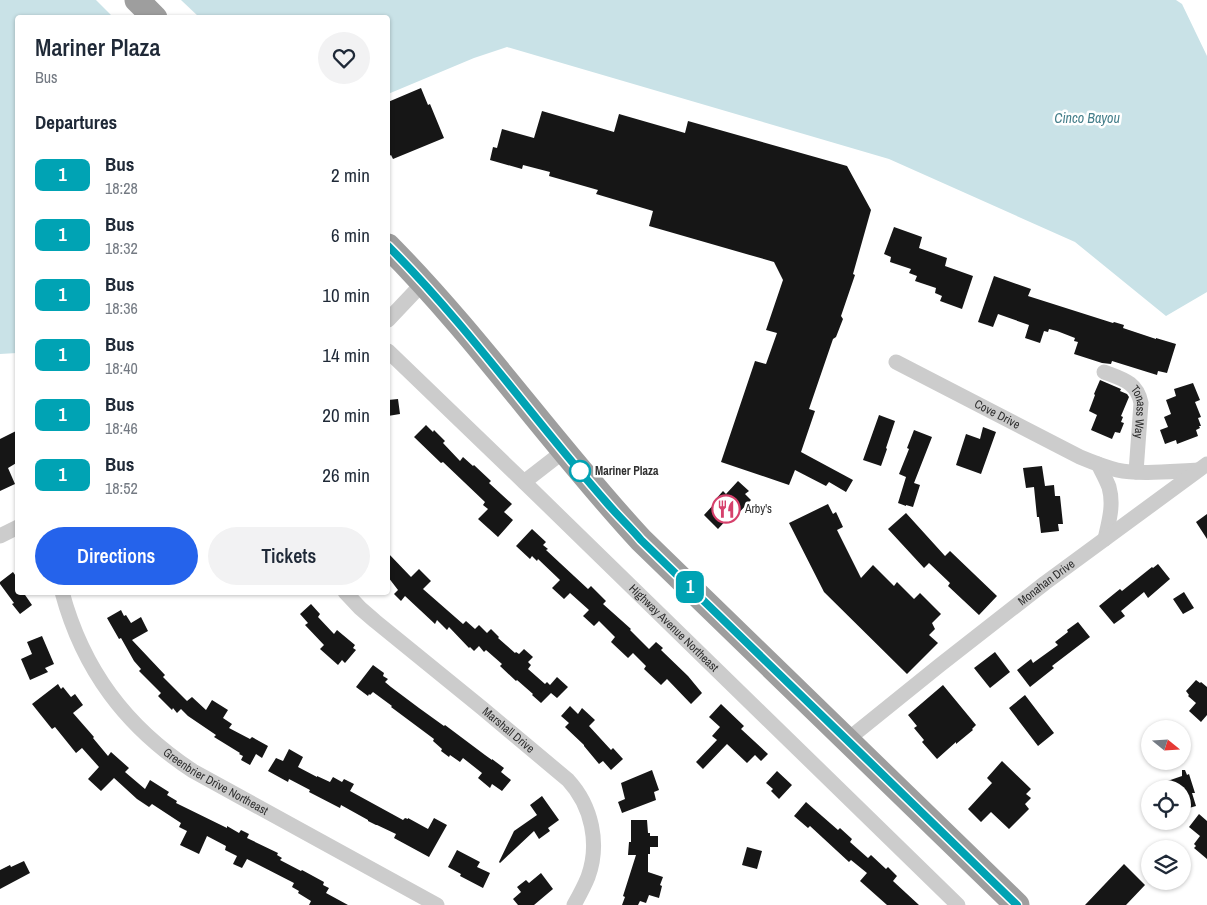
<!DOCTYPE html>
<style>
:root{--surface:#fff;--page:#f2f2f3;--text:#1f2937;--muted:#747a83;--accent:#2563eb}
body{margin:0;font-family:"Archivo Narrow",sans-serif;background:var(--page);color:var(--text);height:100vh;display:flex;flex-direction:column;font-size:19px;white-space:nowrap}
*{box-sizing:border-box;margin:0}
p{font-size:16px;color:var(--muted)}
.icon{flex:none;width:28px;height:28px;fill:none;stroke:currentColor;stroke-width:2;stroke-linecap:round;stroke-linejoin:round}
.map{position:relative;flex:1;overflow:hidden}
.sheet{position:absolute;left:15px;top:15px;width:375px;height:580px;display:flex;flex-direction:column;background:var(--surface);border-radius:5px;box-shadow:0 1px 4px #0004}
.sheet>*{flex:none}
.badge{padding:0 10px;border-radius:8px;font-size:18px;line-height:32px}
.needle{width:32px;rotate:108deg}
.controls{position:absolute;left:1141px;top:720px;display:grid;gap:10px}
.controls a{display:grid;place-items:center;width:50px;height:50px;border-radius:50%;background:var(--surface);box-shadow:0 1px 4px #0004;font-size:25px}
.map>.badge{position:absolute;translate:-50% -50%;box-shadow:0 0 0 2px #fff}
h2{padding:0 20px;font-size:19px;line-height:45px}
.round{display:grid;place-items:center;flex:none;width:52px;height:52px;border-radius:26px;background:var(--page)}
.head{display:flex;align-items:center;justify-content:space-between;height:85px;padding:0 20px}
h1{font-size:24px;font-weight:600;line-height:38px}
.action{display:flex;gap:10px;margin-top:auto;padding:10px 20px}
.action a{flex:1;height:58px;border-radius:30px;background:var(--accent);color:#fff;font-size:20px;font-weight:600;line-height:58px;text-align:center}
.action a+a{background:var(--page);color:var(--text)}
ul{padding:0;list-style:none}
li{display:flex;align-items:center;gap:15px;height:60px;padding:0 20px}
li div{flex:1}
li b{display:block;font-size:19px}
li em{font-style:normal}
li .badge{min-width:55px;font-weight:700;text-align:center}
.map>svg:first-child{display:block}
.water{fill:#c9e2e7}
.pier{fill:#fff}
.building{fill:#161616}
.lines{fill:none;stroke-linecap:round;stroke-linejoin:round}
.minor{stroke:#ccc;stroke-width:15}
.trunk{stroke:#9e9e9e;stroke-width:25}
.line-casing{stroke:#fff;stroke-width:11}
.line{stroke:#00a3b4;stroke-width:8}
.stop-dot{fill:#fff;stroke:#00a3b4;stroke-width:2.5}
.labels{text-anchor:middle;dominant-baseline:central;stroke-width:5;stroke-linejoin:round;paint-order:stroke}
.street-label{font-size:12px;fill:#2f2f2f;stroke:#fff}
.stop-label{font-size:12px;font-weight:bold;fill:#2f2f2f;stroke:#fff;text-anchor:start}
.poi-label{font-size:12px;fill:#2f2f2f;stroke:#fff;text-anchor:start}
.water-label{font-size:14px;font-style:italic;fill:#447e8a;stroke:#fff}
</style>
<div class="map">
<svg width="1207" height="905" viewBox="0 0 1207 905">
<rect width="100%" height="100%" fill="#fff"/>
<path class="water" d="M 0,0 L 1176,0 L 1182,4 L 1207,56 L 1207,292 L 1166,316 L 1075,242 L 889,159 L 507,47 L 474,58 L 388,94 L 388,18 L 18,18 L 17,353 L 0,354 Z"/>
<path class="pier" d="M 96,0 L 181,0 L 199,17 L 114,18 Z"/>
<path class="building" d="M 421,88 L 428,105 L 430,104 L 444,138 L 393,159 L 391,155 L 388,157 L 388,102 Z
M 542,111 L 614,132 L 619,114 L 685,133 L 688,121 L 847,166 L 871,210 L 853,274 L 855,275 L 841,316 L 843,319 L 836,337 L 833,339 L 809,409 L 815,411 L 801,452 L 853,480 L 846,492 L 829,482 L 826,486 L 795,470 L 789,485 L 721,462 L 755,361 L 766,364 L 777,333 L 766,330 L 783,280 L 774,262 L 649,226 L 653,211 L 596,194 L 598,190 L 549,176 L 550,172 L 523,165 L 522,169 L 490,160 L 493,147 L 497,148 L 502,129 L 534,138 Z
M 894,227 L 922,237 L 919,248 L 947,258 L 945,266 L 973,276 L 962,309 L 940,301 L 942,296 L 935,293 L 936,288 L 915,281 L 917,276 L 909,273 L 911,269 L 890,262 L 891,257 L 884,254 Z
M 994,276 L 1031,289 L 1028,296 L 1113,323 L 1114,322 L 1124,325 L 1123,328 L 1156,339 L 1156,338 L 1176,344 L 1167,373 L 1158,371 L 1157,375 L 1112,361 L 1111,364 L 1102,363 L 1074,354 L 1078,342 L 1074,341 L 1075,338 L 1057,331 L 1049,329 L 1048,332 L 1044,331 L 1040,343 L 1025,338 L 1029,325 L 998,314 L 993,327 L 978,322 Z
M 1100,380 L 1121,389 L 1120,391 L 1127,394 L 1129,397 L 1121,416 L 1123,417 L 1121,422 L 1124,423 L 1120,433 L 1115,432 L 1112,439 L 1091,430 L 1097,415 L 1089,411 L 1095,395 L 1094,394 Z
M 1193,383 L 1200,400 L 1195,402 L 1201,417 L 1198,418 L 1201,426 L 1199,426 L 1200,428 L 1196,430 L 1198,436 L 1177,444 L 1176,440 L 1165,444 L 1160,430 L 1168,427 L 1164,417 L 1171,414 L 1166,400 L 1176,396 L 1174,389 Z
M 398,399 L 400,414 L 388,416 L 388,400 Z
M 879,415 L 895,421 L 886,448 L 887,449 L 881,466 L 863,460 Z
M 426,425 L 433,432 L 434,430 L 445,441 L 443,443 L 460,461 L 463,457 L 473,466 L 474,465 L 491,481 L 489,483 L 512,504 L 504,512 L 513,520 L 498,537 L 478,519 L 488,509 L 483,505 L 485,502 L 443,462 L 441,463 L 414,437 Z
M 983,427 L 996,432 L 981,474 L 956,465 L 966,434 L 980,439 Z
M 18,430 L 18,462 L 8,468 L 15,484 L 0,491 L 0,439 Z
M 914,430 L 932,437 L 914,483 L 920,485 L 913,507 L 906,505 L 906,506 L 898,503 L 906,477 L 899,474 L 909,449 L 907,448 Z
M 1042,466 L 1045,486 L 1054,485 L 1055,496 L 1060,496 L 1063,524 L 1058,524 L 1059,531 L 1041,533 L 1039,517 L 1037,517 L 1034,487 L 1026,488 L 1023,468 Z
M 738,481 L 749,491 L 745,494 L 751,500 L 732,520 L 729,517 L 718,529 L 704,515 L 716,502 L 714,501 L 723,491 L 726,494 Z
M 828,504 L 833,514 L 836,512 L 843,527 L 837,530 L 861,578 L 873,565 L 894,586 L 897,582 L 914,599 L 920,593 L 941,614 L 932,623 L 935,629 L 929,635 L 938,643 L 907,674 L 824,592 L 789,523 Z
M 906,513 L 945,556 L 950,551 L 997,596 L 979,615 L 948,586 L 950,583 L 929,563 L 924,568 L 888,529 Z
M 1207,514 L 1207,539 L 1196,522 Z
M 532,529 L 546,542 L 543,545 L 548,549 L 546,550 L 588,589 L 591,586 L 606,601 L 603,604 L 631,629 L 630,630 L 649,649 L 656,642 L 663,648 L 661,650 L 688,676 L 702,693 L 691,704 L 667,679 L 661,685 L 644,669 L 646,666 L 633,653 L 628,658 L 611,642 L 615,637 L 599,621 L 594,626 L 583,616 L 589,610 L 570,593 L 564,599 L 552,588 L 560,580 L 538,559 L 537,561 L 532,556 L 530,559 L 516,546 Z
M 388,553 L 411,577 L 419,569 L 431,581 L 423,589 L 463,624 L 466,621 L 475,629 L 479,625 L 487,633 L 491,629 L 499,637 L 498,638 L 515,653 L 516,652 L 519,654 L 524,649 L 533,657 L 528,662 L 531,665 L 528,669 L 545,684 L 547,682 L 550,685 L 557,677 L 568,687 L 557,698 L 551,693 L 541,703 L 532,695 L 533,694 L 517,680 L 516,681 L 500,666 L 502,664 L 486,650 L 484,652 L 479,646 L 474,651 L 470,647 L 469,648 L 449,627 L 447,630 L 437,620 L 435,624 L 405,596 L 401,601 L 394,594 L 398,590 L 388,577 Z
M 1158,564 L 1170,579 L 1148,598 L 1144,592 L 1121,611 L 1125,616 L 1114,624 L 1099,606 L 1120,589 L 1122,591 L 1152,567 L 1153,568 Z
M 13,572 L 18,579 L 18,592 L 23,592 L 32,605 L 20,614 L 12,604 L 14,603 L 0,584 L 0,582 Z
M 1184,592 L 1194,608 L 1183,614 L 1173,599 Z
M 311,604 L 320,614 L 318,617 L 334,634 L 337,630 L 355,645 L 353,648 L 356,650 L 345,663 L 342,660 L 338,665 L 320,649 L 324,645 L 305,625 L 308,623 L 300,614 Z
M 121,610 L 124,616 L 126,615 L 131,623 L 141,617 L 148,631 L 132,640 L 165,675 L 163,677 L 187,701 L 192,697 L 206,710 L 212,700 L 228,710 L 223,718 L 232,724 L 229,728 L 250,739 L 252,737 L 268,746 L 262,758 L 256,754 L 250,765 L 241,760 L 243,756 L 239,754 L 240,753 L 214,737 L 216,735 L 188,716 L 181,709 L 177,713 L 173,708 L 172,710 L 158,696 L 161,693 L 139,671 L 141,669 L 134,661 L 121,638 L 119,639 L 107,618 Z
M 1078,622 L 1090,637 L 1052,666 L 1054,668 L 1030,687 L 1017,670 L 1031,659 L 1033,663 L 1058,645 L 1055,642 L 1068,632 L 1067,630 Z
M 42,636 L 54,664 L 45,668 L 48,672 L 30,680 L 21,659 L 32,654 L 27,642 Z
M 995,652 L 1010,672 L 990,688 L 974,668 Z
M 373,665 L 384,673 L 383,676 L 388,679 L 385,682 L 391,687 L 419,708 L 444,726 L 445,725 L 485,755 L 492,760 L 492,759 L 504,768 L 501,772 L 511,780 L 502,791 L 492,784 L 490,788 L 478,778 L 482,773 L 463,758 L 460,762 L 450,755 L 449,757 L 441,751 L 442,749 L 433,741 L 434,739 L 391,707 L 392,706 L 373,692 L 370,695 L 369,694 L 368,696 L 356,687 Z
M 1196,680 L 1200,683 L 1201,682 L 1207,687 L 1207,715 L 1201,722 L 1189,711 L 1196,703 L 1188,696 L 1189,695 L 1186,691 Z
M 58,684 L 61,689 L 63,687 L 71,697 L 75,694 L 83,705 L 73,713 L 94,737 L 93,738 L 108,756 L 111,752 L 129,768 L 125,772 L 145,789 L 150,780 L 169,792 L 167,795 L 177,801 L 176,803 L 227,828 L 227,826 L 239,833 L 241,830 L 249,834 L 247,838 L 278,853 L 277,855 L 282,858 L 280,860 L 301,871 L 302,870 L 324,882 L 323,885 L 329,888 L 326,893 L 348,905 L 309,905 L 311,901 L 298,893 L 299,891 L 292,887 L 294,883 L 247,859 L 242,868 L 233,864 L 237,856 L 225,850 L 226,846 L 207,836 L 199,854 L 180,845 L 187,831 L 179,827 L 181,823 L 152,804 L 149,807 L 137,799 L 114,778 L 101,791 L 88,779 L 99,767 L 82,748 L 76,753 L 55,727 L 52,729 L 32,704 Z
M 943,685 L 976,725 L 972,729 L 973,730 L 956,744 L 956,742 L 937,759 L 922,742 L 924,740 L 914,728 L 917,726 L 908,715 Z
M 1025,695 L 1054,733 L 1038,746 L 1009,708 Z
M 721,704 L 744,726 L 741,729 L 768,754 L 761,761 L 755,755 L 747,763 L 727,744 L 703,769 L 696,762 L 717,740 L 712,736 L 720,727 L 709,717 Z
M 570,706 L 578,714 L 582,708 L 595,720 L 589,726 L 611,750 L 613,748 L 623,759 L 611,770 L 603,761 L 599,764 L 584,746 L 584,745 L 565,727 L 569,723 L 561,716 Z
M 289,749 L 303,757 L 298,767 L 317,777 L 317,776 L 330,782 L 333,777 L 342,782 L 344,779 L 354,784 L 350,791 L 403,820 L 405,818 L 408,819 L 408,818 L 428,829 L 434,818 L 447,825 L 429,857 L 394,838 L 396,834 L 377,825 L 376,825 L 368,821 L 368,820 L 341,805 L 340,808 L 309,792 L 310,790 L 289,779 L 288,782 L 268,771 L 276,758 L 283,761 Z
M 1002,761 L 1031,789 L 1026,794 L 1031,798 L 1025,804 L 1029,809 L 1009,829 L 991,812 L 981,822 L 968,809 L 992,783 L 987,778 Z
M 652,770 L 659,790 L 654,792 L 656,800 L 622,813 L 618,802 L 625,799 L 621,783 Z
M 1182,770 L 1185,770 L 1187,775 L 1189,774 L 1195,793 L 1192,793 L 1196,806 L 1182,810 L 1182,789 L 1150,789 L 1150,787 L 1182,776 Z
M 777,771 L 792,785 L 779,799 L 771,791 L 773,789 L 766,783 Z
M 542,796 L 559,820 L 548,828 L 550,831 L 539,839 L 534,831 L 500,863 L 499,862 L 514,831 L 537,815 L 530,805 Z
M 806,802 L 838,830 L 840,828 L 852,839 L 850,842 L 868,858 L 871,855 L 886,869 L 888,867 L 897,876 L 893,881 L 919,905 L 887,905 L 860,881 L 867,873 L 851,860 L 849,862 L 810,826 L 808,828 L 794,816 Z
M 1199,814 L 1207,821 L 1207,859 L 1194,848 L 1196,846 L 1194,844 L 1200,836 L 1189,827 Z
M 631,820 L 647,820 L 648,833 L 650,833 L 650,836 L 658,836 L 658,847 L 650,847 L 650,854 L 648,854 L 648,872 L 663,877 L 660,885 L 662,886 L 659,898 L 649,895 L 646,903 L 640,901 L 638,905 L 622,905 L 625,897 L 623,896 L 636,855 L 628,855 L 629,842 L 631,842 Z
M 747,847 L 762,851 L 757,869 L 742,865 Z
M 457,850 L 480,862 L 477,867 L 490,873 L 483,888 L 460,876 L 461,874 L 448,867 Z
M 24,861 L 30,873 L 0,889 L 0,870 L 10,865 L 11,867 Z
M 1124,864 L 1145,885 L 1126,905 L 1085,905 Z
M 541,873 L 553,889 L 534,905 L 518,905 L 513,899 L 521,892 L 517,887 L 526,880 L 529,883 Z"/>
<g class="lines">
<g class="minor">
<path d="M 388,320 L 423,283"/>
<path id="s1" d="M 388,351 L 524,482 L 958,905"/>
<path id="s2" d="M 896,362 L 1080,457 C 1092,462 1104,467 1117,470 C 1140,475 1174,471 1198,470"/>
<path id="s3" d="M 1104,372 C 1122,379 1137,382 1141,403 L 1136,472"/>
<path d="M 1098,464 C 1102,472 1106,479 1109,487 C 1114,505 1109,521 1105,539"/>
<path d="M 524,482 L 564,451"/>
<path d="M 0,536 L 18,527"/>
<path id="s4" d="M 62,592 C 83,670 126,727 193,771 L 437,905"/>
<path id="s5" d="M 345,592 L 360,608 L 375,621 L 482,708 L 568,780 C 592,806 600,844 588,877 C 584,887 579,896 574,905"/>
<path id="s6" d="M 847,740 L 940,665 L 1045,583 L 1207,464"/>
</g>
<path class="trunk" d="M 137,0 L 155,18
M 388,246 C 479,338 553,445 641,540 L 1017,905"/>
</g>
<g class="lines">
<g class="line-casing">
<path id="line" d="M 388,246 C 468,326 533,419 607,503 C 618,516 630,527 641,540 L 1017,905"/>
</g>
<use href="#line" class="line"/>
</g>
<defs>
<g id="restaurant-ring" transform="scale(1.4375)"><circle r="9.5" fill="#fff" stroke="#d6416c" stroke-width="1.5"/><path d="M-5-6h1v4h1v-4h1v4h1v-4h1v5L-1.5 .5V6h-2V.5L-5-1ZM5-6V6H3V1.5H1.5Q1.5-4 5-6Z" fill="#d6416c"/></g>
</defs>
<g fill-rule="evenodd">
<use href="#restaurant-ring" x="726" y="509"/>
</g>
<circle class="stop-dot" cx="580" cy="471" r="10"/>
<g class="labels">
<g class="street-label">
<text stroke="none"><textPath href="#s2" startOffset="114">Cove Drive</textPath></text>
<text stroke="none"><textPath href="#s3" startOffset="60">Tonass Way</textPath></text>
<text stroke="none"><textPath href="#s6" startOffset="254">Monahan Drive</textPath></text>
<text stroke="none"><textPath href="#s1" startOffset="398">Highway Avenue Northeast</textPath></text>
<text stroke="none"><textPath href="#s5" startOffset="214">Marshall Drive</textPath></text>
<text stroke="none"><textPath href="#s4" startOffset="252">Greenbrier Drive Northeast</textPath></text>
</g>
<g class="stop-label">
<text x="595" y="471">Mariner Plaza</text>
</g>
<g class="poi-label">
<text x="745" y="509">Arby's</text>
</g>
<g class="water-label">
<text x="1087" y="118">Cinco Bayou</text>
</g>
</g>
</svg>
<div class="controls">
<a><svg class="needle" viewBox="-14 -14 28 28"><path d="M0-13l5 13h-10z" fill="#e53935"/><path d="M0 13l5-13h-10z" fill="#747a83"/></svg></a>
<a><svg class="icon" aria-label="locate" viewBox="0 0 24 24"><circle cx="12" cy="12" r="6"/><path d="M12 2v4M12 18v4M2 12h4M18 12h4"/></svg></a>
<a><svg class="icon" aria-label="layers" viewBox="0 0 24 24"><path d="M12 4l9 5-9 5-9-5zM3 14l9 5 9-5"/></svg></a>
</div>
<b class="badge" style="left:690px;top:587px;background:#00a3b4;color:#fff">1</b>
<section class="sheet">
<div class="head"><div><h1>Mariner Plaza</h1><p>Bus</p></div><a class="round"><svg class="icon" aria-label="heart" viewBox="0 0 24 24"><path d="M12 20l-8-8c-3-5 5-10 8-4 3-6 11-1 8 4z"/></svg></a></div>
<h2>Departures</h2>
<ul>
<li><span class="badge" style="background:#00a3b4;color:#fff">1</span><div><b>Bus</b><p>18:28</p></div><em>2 min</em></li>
<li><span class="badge" style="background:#00a3b4;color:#fff">1</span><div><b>Bus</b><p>18:32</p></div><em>6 min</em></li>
<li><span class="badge" style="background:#00a3b4;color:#fff">1</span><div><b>Bus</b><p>18:36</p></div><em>10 min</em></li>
<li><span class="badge" style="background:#00a3b4;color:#fff">1</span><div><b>Bus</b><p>18:40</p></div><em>14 min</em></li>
<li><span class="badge" style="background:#00a3b4;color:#fff">1</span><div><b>Bus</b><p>18:46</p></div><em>20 min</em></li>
<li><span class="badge" style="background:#00a3b4;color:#fff">1</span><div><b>Bus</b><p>18:52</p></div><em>26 min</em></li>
</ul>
<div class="action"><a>Directions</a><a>Tickets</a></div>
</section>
</div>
